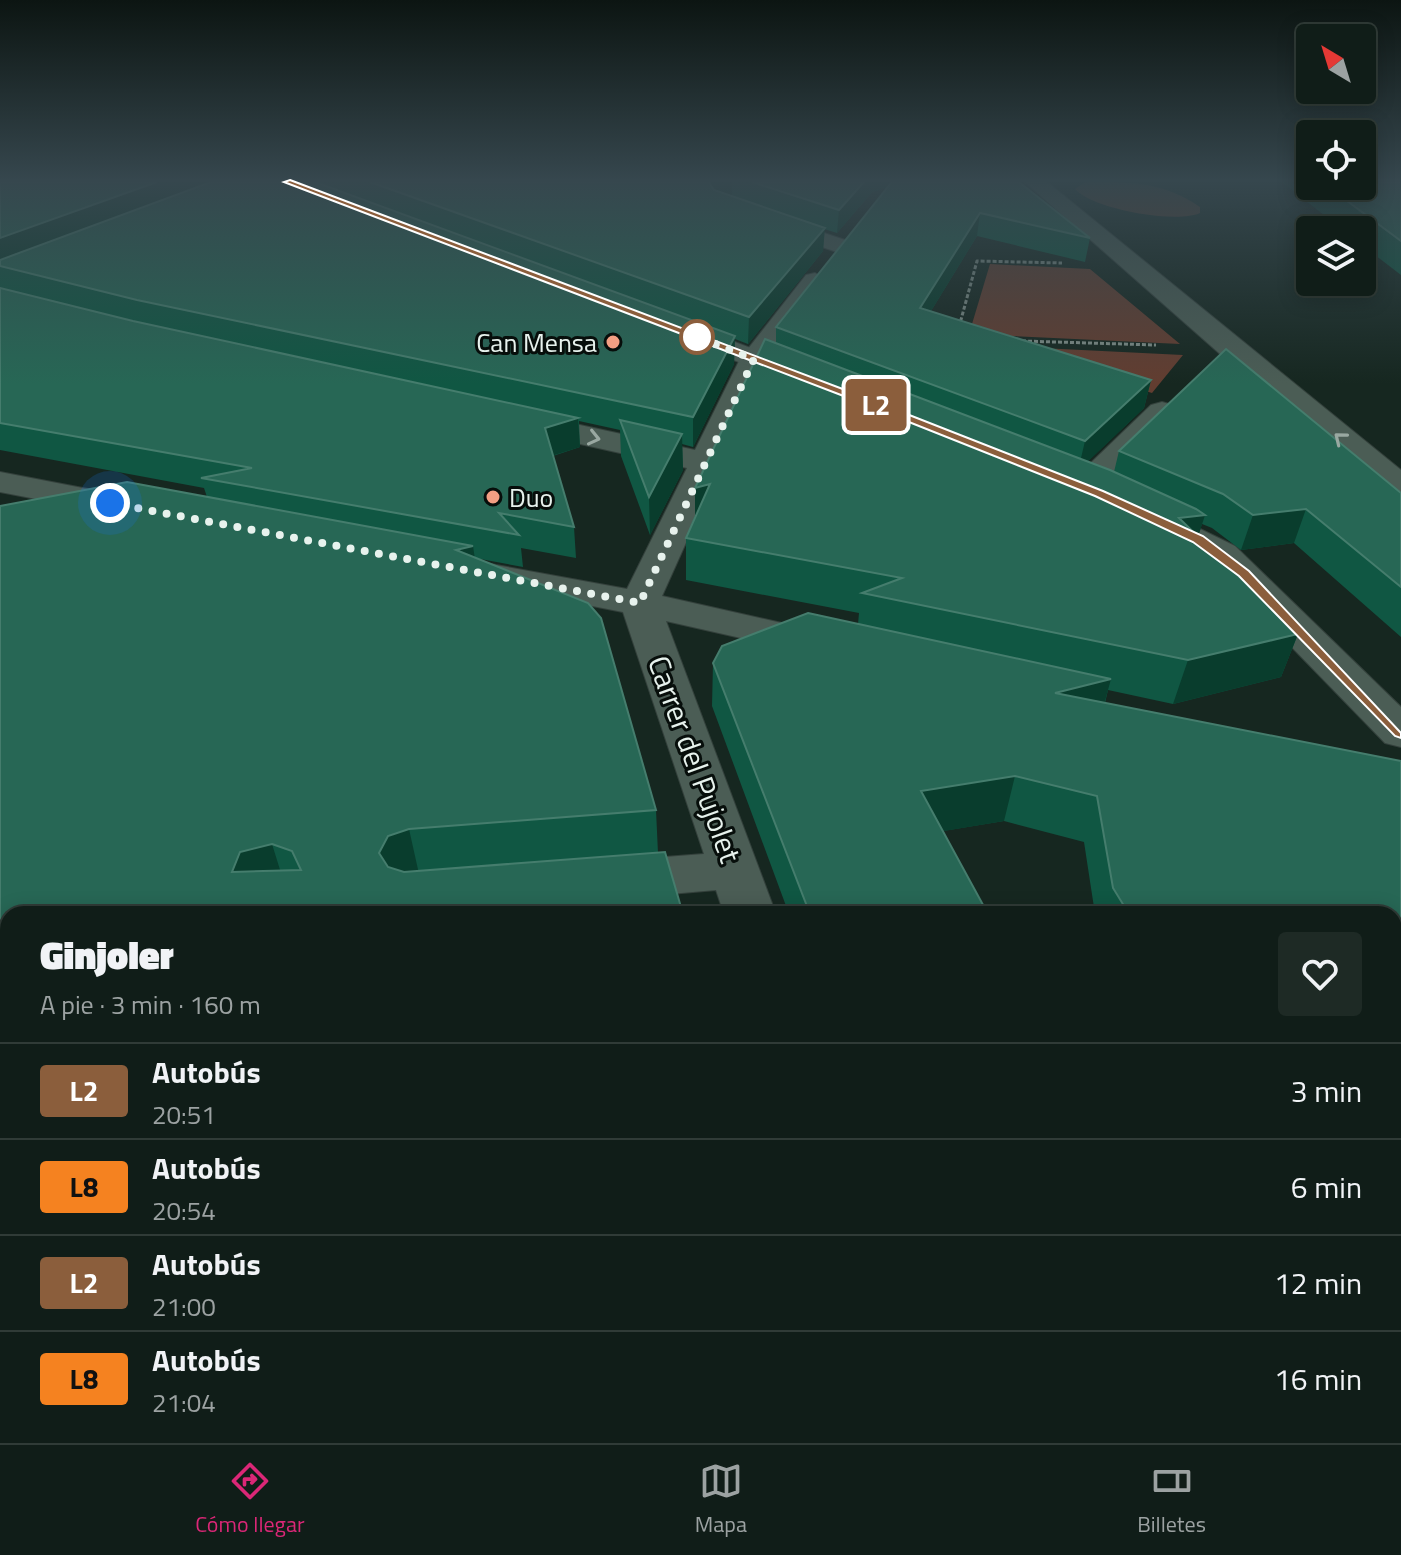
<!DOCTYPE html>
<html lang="es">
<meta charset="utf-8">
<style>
:root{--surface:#101d18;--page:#1e2a25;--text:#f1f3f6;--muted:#9ca2a2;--line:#303b37;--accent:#db2777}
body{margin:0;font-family:"Titillium Web",sans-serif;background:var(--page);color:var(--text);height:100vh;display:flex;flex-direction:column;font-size:30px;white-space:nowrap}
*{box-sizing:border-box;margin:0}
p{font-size:26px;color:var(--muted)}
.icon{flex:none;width:44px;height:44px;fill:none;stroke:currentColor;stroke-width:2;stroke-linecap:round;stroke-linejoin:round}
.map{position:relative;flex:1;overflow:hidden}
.side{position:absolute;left:0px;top:906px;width:1402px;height:538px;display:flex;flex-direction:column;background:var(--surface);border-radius:24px 24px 0 0;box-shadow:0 4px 20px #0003,0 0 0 2px var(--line)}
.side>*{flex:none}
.badge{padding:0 16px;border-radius:6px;font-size:28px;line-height:52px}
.needle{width:52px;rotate:322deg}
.tools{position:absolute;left:1296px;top:24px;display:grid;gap:16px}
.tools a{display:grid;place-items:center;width:80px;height:80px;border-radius:8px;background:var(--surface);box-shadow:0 4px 20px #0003,0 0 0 2px var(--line);font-size:40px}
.you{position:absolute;width:40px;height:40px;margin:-20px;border:6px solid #fff;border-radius:50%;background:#1a73e8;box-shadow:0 0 0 12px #1a73e833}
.map>.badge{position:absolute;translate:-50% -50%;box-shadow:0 0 0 4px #fff}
.round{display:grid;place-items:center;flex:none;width:84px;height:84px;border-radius:8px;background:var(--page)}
.head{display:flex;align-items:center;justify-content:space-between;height:136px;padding:0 40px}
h1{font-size:38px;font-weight:800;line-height:60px}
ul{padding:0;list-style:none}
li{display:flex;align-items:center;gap:24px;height:96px;padding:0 40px;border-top:2px solid var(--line)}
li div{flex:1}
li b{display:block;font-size:30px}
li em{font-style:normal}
li .badge{min-width:88px;font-weight:700;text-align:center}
.menu{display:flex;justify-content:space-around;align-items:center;height:112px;border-top:2px solid var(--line);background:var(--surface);font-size:22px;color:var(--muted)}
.menu a{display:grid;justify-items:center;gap:4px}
.menu .active{color:var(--accent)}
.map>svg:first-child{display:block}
.green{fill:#623d30}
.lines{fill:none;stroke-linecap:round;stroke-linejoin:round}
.pedestrian-casing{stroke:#34413c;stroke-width:2}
.minor-casing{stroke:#34413c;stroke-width:2}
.tertiary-casing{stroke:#34413c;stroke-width:2}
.path{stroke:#7e8c86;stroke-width:3;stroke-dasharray:4 2;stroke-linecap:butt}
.pedestrian{fill:#4b5d55;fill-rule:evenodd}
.minor{fill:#4b5d55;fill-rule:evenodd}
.tertiary{fill:#4b5d55;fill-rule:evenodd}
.wall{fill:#105743}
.shaded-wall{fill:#093d2d}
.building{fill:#276755;stroke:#457d6d;stroke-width:2;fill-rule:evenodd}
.oneway{stroke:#99a8a1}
.line{fill:#8b5e3c;stroke:#fff;stroke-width:2}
.walk{stroke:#e7f2ed;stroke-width:8;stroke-dasharray:0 14.4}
.stop-dot{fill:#fff;stroke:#8b5e3c;stroke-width:4}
.poi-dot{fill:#f39f83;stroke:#070e0b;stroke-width:3}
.labels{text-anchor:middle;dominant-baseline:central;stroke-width:6;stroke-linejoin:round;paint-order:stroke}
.far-poi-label{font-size:26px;fill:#e7f2ed;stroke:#070e0b;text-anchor:end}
.street-label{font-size:30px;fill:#e7f2ed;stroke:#070e0b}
</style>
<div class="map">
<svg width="1401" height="1443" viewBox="0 0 1401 1443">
<rect width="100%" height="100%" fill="#162720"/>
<path class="green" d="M 1085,182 C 1128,182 1163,181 1200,207 L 1200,213 C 1176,224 1092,209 1075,189 Z
M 990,264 L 1090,269 L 1180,344 L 969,334 Z
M 999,346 L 1183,355 L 1152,393 Z
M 8,1345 L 8,1436 L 478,1436 L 479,1443 L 0,1443 L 0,1347 Z"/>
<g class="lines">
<g class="pedestrian-casing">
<path id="pedestrian" d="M 1162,402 L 1173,405 L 1177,411 L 1173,417 L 1096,495 L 1084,498 L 1072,495 L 1067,488 L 1072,481 L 1151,405 Z"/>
</g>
<g class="minor-casing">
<path id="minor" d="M 1025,182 L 1047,182 L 1401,470 L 1401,497 L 1389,494 L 1219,353 Z
M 767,214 L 851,242 L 855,247 L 843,254 L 759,226 L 756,221 Z
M 815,273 L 827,280 L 768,360 L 662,596 L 835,635 L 841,644 L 835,653 L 821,656 L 666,621 L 776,914 L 724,914 L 716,890 L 613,899 L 595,893 L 588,880 L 595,867 L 613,861 L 704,854 L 623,612 L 485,585 L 472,582 L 466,574 L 472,566 L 485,563 L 627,589 L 687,468 L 509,428 L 505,421 L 509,414 L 520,412 L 695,450 L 740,359 L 806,275 Z
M 0,472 L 119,495 L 131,498 L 136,505 L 131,512 L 119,515 L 0,492 Z
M 894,1436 L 970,1436 L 973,1443 L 897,1443 Z"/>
</g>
<g class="tertiary-casing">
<path id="tertiary" d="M 679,321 L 822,375 L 827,381 L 822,387 L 802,387 L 670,335 L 666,329 L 670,323 Z
M 1151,505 L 1235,546 L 1401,707 L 1401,747 L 1385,743 L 1209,562 L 1139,523 L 1133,516 L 1139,509 Z"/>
</g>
<path class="path" d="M 959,327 L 977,261 L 1062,263
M 1022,341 L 1156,345"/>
<use href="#pedestrian" class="pedestrian"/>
<use href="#minor" class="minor"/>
<use href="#tertiary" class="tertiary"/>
</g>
<path class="wall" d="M 0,182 L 1019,182 L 1090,238 L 1085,262 L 977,236 L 931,311 L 1151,380 L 1144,408 L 1088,461 L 1114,472 L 1119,451 L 1226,349 L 1401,493 L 1401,637 L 1294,543 L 1241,550 L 1212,528 L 1202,524 L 1198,536 L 1298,634 L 1281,677 L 1173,704 L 1108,690 L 1105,703 L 1401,761 L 1401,1443 L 983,1443 L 981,1436 L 1394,1436 L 1394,914 L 1095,914 L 1084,842 L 1004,821 L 943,831 L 988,914 L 789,914 L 712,706 L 713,663 L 722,646 L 808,613 L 858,624 L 859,613 L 686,580 L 686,538 L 695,516 L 695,488 L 765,339 L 776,343 L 776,327 L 888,187 L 872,192 L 837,233 L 824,229 L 823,251 L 748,344 L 735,339 L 734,364 L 693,447 L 682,444 L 683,470 L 650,535 L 621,456 L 620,430 L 579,421 L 580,447 L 553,456 L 574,527 L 576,558 L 521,548 L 523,567 L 475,558 L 588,603 L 601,618 L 656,810 L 658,853 L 665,852 L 683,914 L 8,914 L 8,1321 L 0,1322 L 0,506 L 127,482 L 207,497 L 204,488 L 0,450 Z
M 1282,182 L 1310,182 L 1310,186 L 1362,186 L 1401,182 L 1401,275 L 1362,245 L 1362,230 L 1343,230 Z"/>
<path class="shaded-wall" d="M 157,182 L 221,182 L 0,266 L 0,238 Z
M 710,182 L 732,182 L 732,197 L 712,198 L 710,184 Z
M 864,182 L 904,182 L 872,192 L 837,233 L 839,210 Z
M 980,213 L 977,236 L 917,334 L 920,308 Z
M 825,228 L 823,251 L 748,344 L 749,317 Z
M 735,336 L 734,364 L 693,447 L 693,417 Z
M 1151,380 L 1144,408 L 1078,471 L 1085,441 Z
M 578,418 L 580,447 L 548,457 L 545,428 Z
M 682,434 L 683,470 L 650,535 L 649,497 Z
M 710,484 L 695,528 L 695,488 Z
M 1306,509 L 1294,543 L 1241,550 L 1253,515 Z
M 1205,515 L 1192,556 L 1179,518 Z
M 473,546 L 479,586 L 456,550 Z
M 1298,634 L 1281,677 L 1173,704 L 1188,660 Z
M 1111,679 L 1099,723 L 1055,693 Z
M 1015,776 L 1004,821 L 914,836 L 921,791 Z
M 409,829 L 419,874 L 390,897 L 379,853 L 388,836 Z
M 272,844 L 286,889 L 232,872 L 240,852 Z
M 8,1272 L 8,1321 L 0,1322 L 0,1274 Z"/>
<path class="building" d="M 0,182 L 157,182 L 0,238 Z
M 211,182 L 315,182 L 735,336 L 693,417 L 137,300 L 0,266 L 0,260 Z
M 370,182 L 710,182 L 710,184 L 714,190 L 825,228 L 749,317 Z
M 752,182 L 864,182 L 839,210 Z
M 896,182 L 1019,182 L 1090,238 L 980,213 L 920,308 L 1151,380 L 1085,441 L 776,327 L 891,183 Z
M 1362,182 L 1401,182 L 1401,241 L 1327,186 L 1362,186 Z
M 0,288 L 133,321 L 578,418 L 545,428 L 574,527 L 499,513 L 519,535 L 201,478 L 252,468 L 0,423 Z
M 765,339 L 1110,470 L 1196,509 L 1205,515 L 1179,518 L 1298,634 L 1188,660 L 862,593 L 902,578 L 686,538 L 710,484 L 695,488 Z
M 1226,349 L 1401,493 L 1401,587 L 1306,509 L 1253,515 L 1223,494 L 1119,451 Z
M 620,420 L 682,434 L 649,497 Z
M 127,482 L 473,546 L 456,550 L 588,603 L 601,618 L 656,810 L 409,829 L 388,836 L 379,853 L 388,867 L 404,872 L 665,852 L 683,914 L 8,914 L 8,1272 L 0,1274 L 0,506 ZM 272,844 L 292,851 L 301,870 L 232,872 L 240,852 Z
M 808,613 L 1111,679 L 1055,693 L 1401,761 L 1401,1443 L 1319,1443 L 1318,1436 L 1394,1436 L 1394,914 L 1129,914 L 1113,888 L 1097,796 L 1015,776 L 921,791 L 988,914 L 810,914 L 713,663 L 722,646 Z
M 510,1436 L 824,1436 L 826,1443 L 511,1443 Z
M 1010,1436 L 1284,1436 L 1288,1443 L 1013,1443 Z"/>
<defs><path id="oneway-chevron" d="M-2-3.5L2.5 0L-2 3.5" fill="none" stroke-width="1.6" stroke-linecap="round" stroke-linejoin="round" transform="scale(2)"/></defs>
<g class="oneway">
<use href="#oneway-chevron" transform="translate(594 438) rotate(13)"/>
<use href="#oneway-chevron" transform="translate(1340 438) rotate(-141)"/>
</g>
<linearGradient id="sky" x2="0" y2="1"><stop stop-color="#0c1512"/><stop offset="0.47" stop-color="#36474e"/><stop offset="1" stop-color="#36474e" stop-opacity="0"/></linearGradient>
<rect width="1401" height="384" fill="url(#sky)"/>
<path class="line" d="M 290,180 L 848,391 L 1103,491 L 1203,536 L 1249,571 L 1401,733 L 1401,738 L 1395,736 L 1239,576 L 1193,542 L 1095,496 L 841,395 L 284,182 Z"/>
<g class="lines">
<path class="walk" d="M 110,503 L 640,603 L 754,359 L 697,337"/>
</g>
<circle class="stop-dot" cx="697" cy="337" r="16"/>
<g class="poi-dot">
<circle cx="613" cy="342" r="8"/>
<circle cx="493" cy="497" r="8"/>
</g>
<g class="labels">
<g class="far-poi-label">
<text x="597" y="342">Can Mensa</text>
<text x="509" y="497" text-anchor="start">Duo</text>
</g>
<g class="street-label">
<text transform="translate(695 759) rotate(70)">Carrer del Pujolet</text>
</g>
</g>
</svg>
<div class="tools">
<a><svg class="needle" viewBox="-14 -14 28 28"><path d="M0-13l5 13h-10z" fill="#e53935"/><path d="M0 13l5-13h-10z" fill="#9ca2a2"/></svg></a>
<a><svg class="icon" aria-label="locate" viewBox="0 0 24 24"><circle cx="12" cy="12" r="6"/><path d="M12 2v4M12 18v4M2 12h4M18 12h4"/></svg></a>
<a><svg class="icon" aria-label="layers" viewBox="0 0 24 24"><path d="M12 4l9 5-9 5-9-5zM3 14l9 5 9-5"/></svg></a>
</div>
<div class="you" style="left:110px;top:503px"></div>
<b class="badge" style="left:876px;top:405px;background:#8b5e3c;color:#fff">L2</b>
<section class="side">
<div class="head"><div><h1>Ginjoler</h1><p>A pie · 3 min · 160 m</p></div><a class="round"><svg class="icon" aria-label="heart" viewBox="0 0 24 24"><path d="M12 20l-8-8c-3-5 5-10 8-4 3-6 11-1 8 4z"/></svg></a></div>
<ul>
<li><span class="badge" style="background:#8b5e3c;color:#fff">L2</span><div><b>Autobús</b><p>20:51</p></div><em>3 min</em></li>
<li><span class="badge" style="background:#f58220;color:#111">L8</span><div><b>Autobús</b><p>20:54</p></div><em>6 min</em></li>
<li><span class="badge" style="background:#8b5e3c;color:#fff">L2</span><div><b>Autobús</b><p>21:00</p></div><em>12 min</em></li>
<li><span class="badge" style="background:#f58220;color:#111">L8</span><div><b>Autobús</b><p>21:04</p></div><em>16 min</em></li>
</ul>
</section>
</div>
<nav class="menu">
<a class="active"><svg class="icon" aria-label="directions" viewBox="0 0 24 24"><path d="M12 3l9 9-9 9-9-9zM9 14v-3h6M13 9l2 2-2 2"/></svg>Cómo llegar</a>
<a><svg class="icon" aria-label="map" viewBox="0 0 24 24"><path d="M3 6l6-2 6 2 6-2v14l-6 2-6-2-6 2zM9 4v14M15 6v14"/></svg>Mapa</a>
<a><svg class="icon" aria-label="tickets" viewBox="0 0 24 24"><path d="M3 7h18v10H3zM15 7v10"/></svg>Billetes</a>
</nav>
